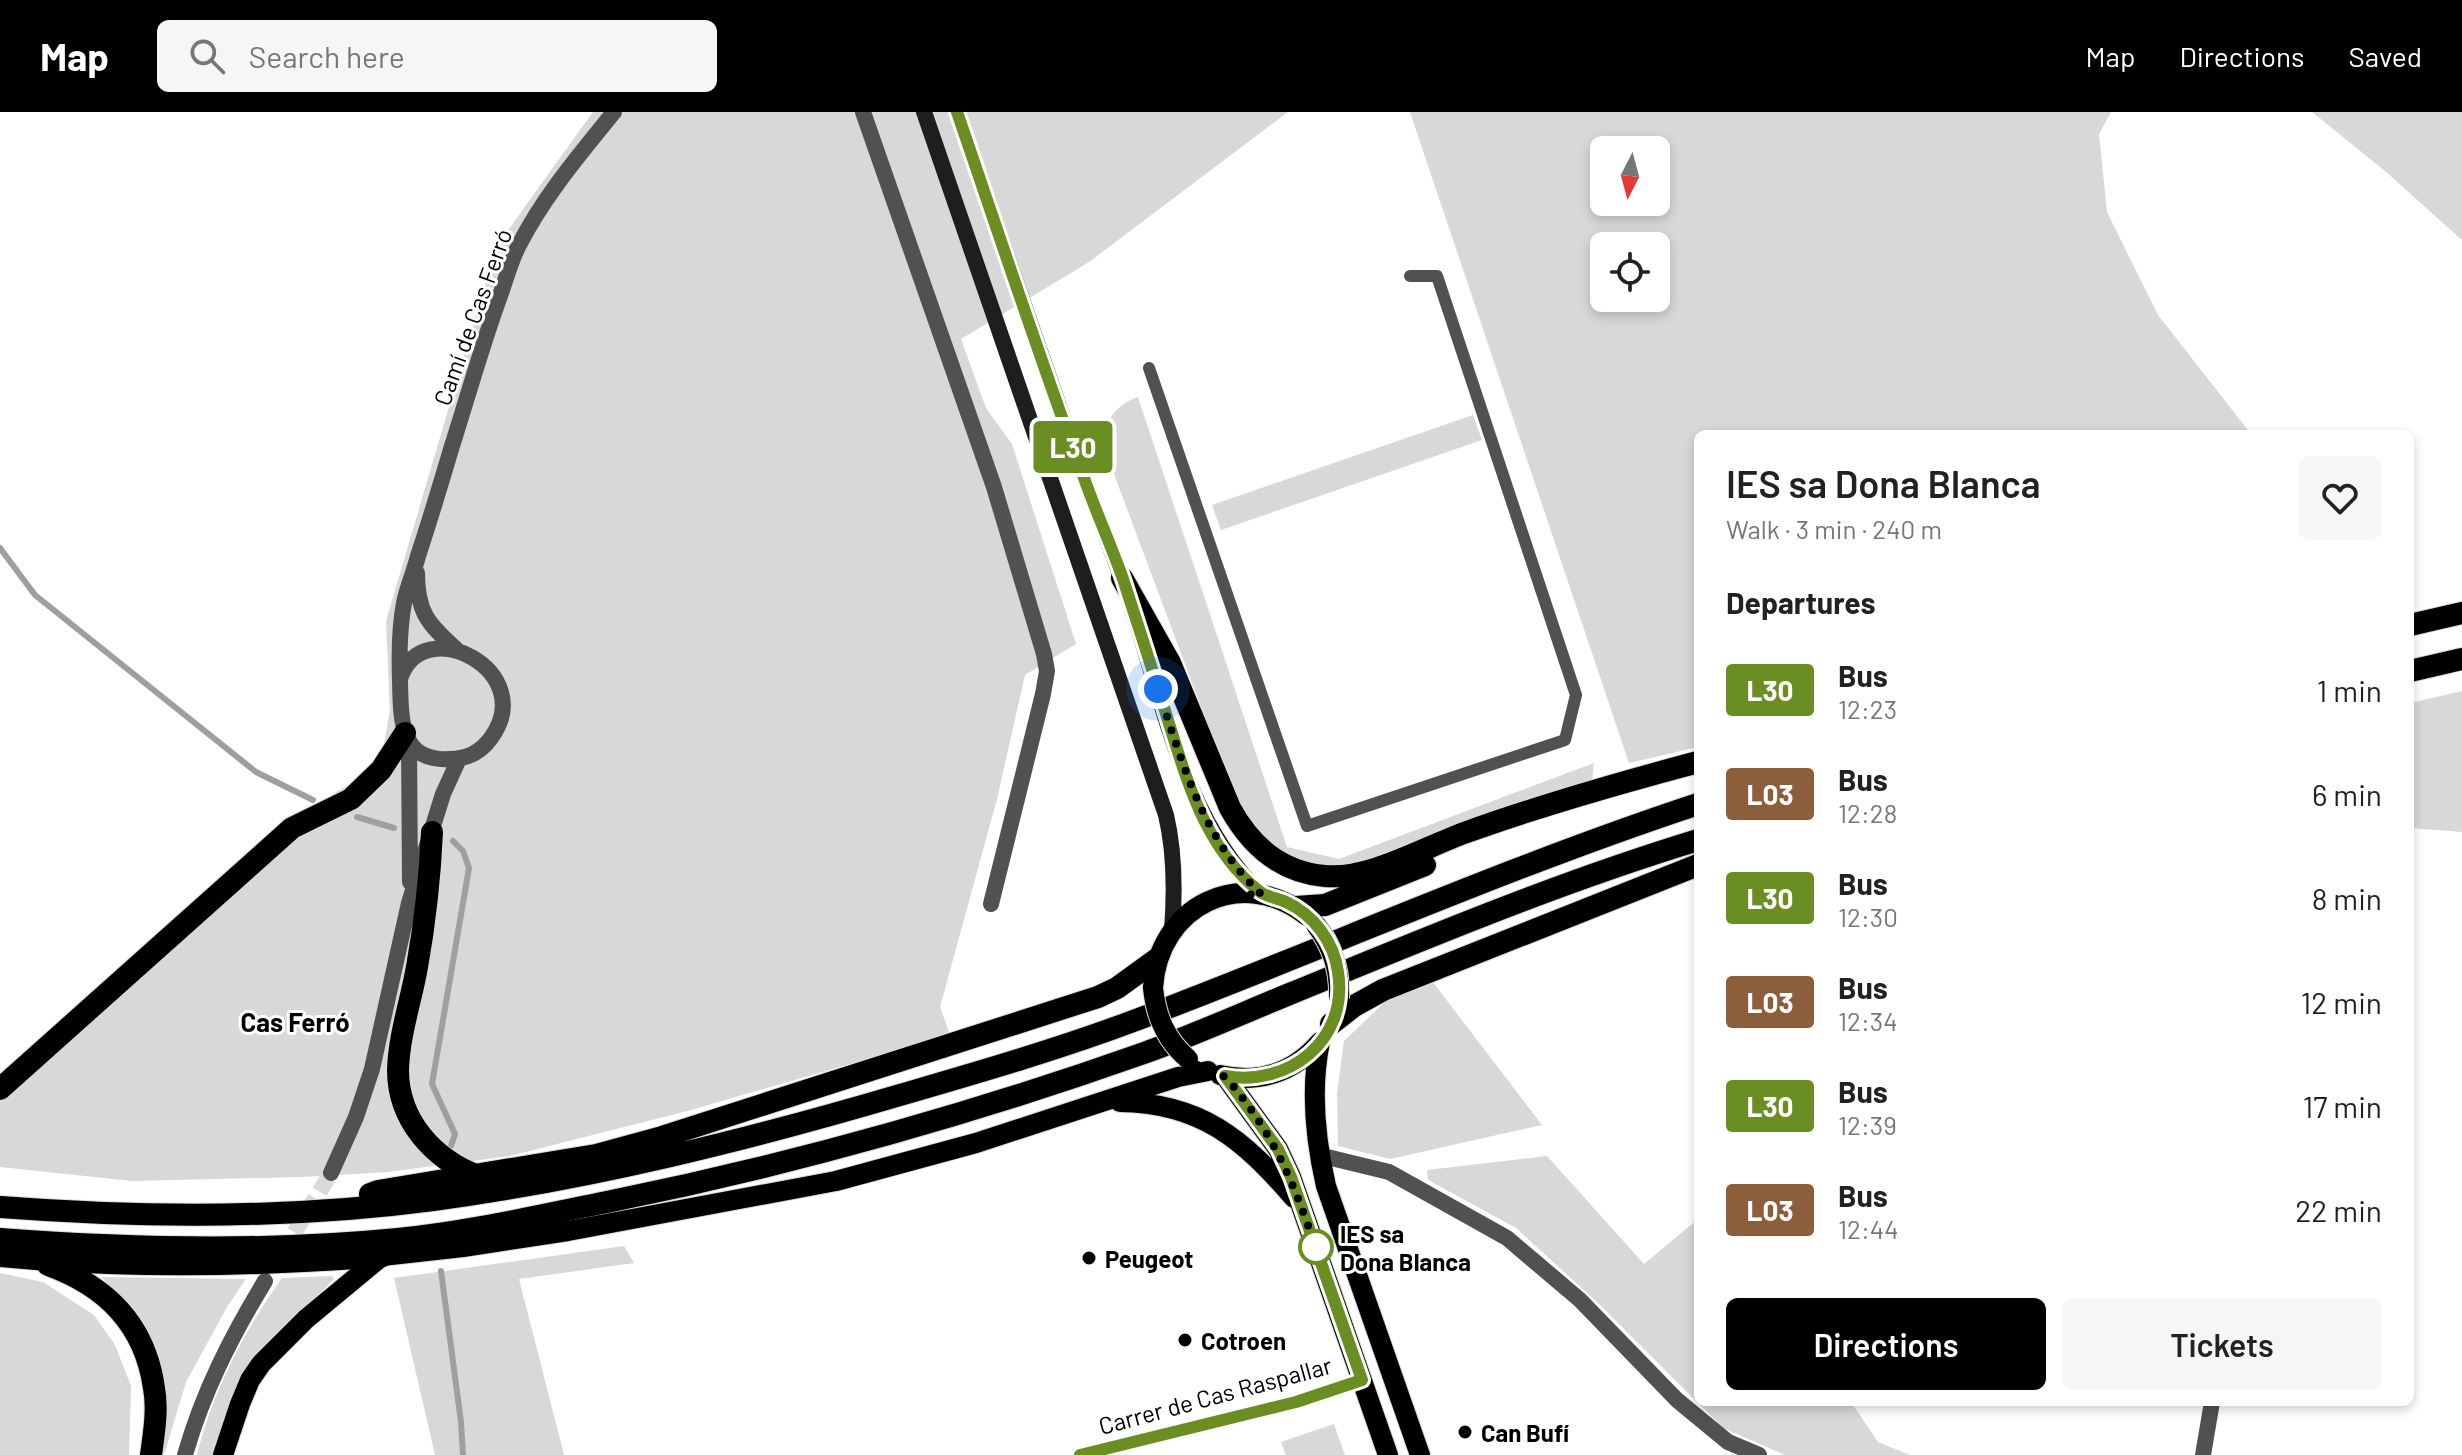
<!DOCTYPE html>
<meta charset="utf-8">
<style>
:root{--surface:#fff;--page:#f6f6f6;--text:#222;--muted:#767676;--accent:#000}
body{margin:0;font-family:Barlow,sans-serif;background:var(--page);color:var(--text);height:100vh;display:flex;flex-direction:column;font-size:30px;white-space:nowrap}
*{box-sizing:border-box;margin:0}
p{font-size:26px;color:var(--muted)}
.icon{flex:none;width:44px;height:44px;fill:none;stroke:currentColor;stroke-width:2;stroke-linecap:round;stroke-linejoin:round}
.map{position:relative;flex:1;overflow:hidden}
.panel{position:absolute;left:1694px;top:318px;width:720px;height:976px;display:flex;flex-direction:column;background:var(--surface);border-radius:12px;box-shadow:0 4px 12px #0003}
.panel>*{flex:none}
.badge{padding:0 16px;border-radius:6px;font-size:28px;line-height:52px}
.needle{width:52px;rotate:186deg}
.controls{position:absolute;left:1590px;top:24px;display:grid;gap:16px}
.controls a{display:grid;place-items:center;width:80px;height:80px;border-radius:12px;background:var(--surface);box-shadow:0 4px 12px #0003;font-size:40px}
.you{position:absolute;width:40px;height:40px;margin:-20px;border:6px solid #fff;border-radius:50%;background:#1a73e8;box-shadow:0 0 0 12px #1a73e833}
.map>.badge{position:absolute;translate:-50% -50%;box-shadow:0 0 0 4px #fff}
h2{padding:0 32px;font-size:30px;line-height:72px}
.round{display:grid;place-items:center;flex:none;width:84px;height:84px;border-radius:12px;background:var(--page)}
.overview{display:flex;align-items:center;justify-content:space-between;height:136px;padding:0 32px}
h1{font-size:38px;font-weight:600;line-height:60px}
.action{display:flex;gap:16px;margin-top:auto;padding:16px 32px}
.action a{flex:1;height:92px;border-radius:12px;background:var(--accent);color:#fff;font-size:32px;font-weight:600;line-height:92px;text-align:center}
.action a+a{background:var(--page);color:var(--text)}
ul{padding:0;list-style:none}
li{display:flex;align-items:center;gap:24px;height:104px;padding:0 32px}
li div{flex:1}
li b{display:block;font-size:30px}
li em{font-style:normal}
li .badge{min-width:88px;font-weight:700;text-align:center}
header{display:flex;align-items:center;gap:48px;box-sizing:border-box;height:112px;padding:0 40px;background:var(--accent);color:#fff}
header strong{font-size:38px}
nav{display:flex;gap:44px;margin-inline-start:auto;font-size:28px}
.search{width:560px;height:72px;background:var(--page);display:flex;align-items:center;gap:20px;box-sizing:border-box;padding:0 28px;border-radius:12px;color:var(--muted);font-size:30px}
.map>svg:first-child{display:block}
.green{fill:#d8d8d8;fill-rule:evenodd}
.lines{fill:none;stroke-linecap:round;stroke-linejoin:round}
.stream{stroke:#9f9f9f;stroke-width:6}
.tertiary-tunnel{stroke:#d9d9d9;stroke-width:16;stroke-dasharray:16 8;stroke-linecap:butt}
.primary-casing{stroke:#dbdbdb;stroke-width:22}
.trunk-casing{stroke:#dbdbdb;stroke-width:24}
.pedestrian{stroke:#515151;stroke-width:12}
.minor{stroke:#515151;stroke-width:16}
.tertiary{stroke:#515151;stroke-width:16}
.secondary{stroke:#1e1e1e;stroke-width:16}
.primary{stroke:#000;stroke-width:20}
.trunk{stroke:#000;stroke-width:22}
.primary-bridge-casing{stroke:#dbdbdb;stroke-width:22;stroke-linecap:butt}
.primary-bridge{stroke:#000;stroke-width:20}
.line-casing{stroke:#fff;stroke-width:18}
.line{stroke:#6b8e23;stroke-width:12}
.walk{stroke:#000;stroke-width:8;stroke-dasharray:0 14.4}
.stop-dot{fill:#fff;stroke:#6b8e23;stroke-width:4}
.poi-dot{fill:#000;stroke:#fff;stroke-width:3}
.labels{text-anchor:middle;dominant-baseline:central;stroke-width:6;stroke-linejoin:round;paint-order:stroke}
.street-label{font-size:24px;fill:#000;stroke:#fff}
.stop-label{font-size:24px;font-weight:bold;fill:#000;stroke:#fff;text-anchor:start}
.poi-label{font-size:24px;font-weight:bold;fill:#000;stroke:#fff;text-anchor:start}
.neighbourhood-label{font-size:26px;font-weight:bold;fill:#000;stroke:#fff}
</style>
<header>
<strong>Map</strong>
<div class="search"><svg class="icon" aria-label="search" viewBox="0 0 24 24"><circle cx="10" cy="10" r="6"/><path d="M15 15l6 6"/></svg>Search here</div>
<nav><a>Map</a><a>Directions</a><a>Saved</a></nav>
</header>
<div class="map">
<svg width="2462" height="1343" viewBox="0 0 2462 1343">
<rect width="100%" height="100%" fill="#fff"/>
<path class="green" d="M 593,0 L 1288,0 L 1089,150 L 961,227 L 986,296 L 1012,332 L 1076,532 L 1025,563 L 997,687 L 940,895 L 950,923 L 691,998 L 510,1044 L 388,1060 L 302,1065 L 132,1069 L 0,1055 L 0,961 L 282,712 L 367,662 L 383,637 L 390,599 L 386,509 L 496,135 Z
M 1410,0 L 2111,0 L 2099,22 L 2107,100 L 2158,203 L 2251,322 L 1698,322 L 1698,635 L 1629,651 ZM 1604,38 L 1656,38 L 1656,90 L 1604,90 ZM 1604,134 L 1656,134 L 1656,186 L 1604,186 Z
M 2312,0 L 2462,0 L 2462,128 L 2385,59 Z
M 1138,285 L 1287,735 L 1339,747 L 1594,651 L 1592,670 L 1358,755 L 1333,758 L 1284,746 L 1247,709 L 1197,602 L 1203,600 L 1105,338 C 1102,312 1114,293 1138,285 Z
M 1473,303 L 1482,328 L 1221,418 L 1212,393 Z
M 2462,579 L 2462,720 L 2410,716 L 2410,591 Z
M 1432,869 L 1542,1013 L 1390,1047 L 1338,1034 L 1337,981 L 1344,929 L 1387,888 Z
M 1547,1044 L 1644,1152 L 1698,1107 L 1698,1290 L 1851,1290 L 1878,1330 L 1910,1343 L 1785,1343 L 1723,1316 L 1597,1190 L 1516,1116 L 1428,1068 L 1427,1058 Z
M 624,1134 L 634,1151 L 519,1167 L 564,1343 L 435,1343 L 394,1166 Z
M 0,1161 L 43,1170 L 94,1203 L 115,1233 L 131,1274 L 129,1343 L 0,1343 Z
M 332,1164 L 334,1167 L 249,1252 L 214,1343 L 197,1343 C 212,1281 245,1217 282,1166 Z
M 101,1165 L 246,1167 L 227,1195 L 186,1270 L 164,1343 L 128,1194 Z
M 1334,1312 L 1345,1343 L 1286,1343 L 1281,1330 Z"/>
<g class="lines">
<path class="stream" d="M 0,436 L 35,483 L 256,660 L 313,688
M 357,705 L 394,716
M 451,1034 L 455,1022 L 432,972 L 469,756 L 463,739 L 453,729
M 441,1159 L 461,1310 L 463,1343"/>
<path class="tertiary-tunnel" d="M 282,1141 L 331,1061"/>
<g class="primary-casing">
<path id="primary" d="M 1153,876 C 1158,794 1241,752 1307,804
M 1320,930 C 1310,978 1315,1026 1326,1074 L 1420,1343
M 1220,963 C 1260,972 1294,960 1320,930
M 1225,964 L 1278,1037 L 1291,1065 L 1388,1343
M 1120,990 C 1201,991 1243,1027 1294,1086
M 223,1343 L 240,1292 L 250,1268 L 261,1252 L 306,1207 L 382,1144 L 463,1135 L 568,1119 L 836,1069 L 976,1031 L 1178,965 L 1208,959"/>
</g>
<g class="trunk-casing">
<path id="trunk" d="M 1122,466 L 1170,551 L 1230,696 C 1251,734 1280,760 1325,764 C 1369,768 1423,736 1464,721 C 1541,693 1619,671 1698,650
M 2410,513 L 2462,501
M 2410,559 L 2462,547
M 432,720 C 430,766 425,810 417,855 C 411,889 399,923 398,958 C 398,1008 433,1047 478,1064
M 1296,795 L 1325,793 L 1425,753
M 1331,912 L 1354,894 L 1383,878 L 1698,753
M 0,977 L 292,716 L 351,687 L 381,658 L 405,621
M 370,1082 L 378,1079 L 596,1043 L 662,1025 L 1098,885 L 1117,876 L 1157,847
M 0,1095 C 144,1106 290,1107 433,1088 C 591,1067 747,1028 900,983 C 979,960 1059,937 1136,908 C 1324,837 1507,755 1698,692
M 0,1127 C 132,1137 266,1140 398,1127 C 468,1120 538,1104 607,1090 C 790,1053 969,1003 1144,941 C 1194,923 1243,901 1292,881 C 1426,826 1560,770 1698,728
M 0,1144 C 126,1156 256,1154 382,1144
M 48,1153 C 106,1174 145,1212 154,1276 C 158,1297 154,1321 151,1343"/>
</g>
<path class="pedestrian" d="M 1149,256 L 1307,714 L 1565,628 L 1576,583 L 1437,164 L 1410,164"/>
<path class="minor" d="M 863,0 L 994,375 L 1044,542 L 1047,559 L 1043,582 L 991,792
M 1319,1043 L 1389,1060 L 1507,1126 L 1580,1188 L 1677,1288 L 1728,1330 L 1759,1343
M 1080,1343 L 1296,1290 L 1362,1268
M 2203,1343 L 2212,1290"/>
<path class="tertiary" d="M 417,461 C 417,500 428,512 456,537
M 400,567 C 422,498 540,559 491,626 C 481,640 467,647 450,647 C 399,650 401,606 400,569 C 399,542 399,517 404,491 C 407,475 414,460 418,444 C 430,408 441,371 452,334 C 468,284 482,233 500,184 C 506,167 511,148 519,133 C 544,84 580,42 614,0
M 409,631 L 410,770
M 331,1061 L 356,1005 L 372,957 L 409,791 L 443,682 L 459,647
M 185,1343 C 203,1280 231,1225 265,1169"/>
<path class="secondary" d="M 924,0 L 1166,703 C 1175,741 1175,779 1172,818
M 957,0 L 1084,366 L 1125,475
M 1133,500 C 1165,597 1186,711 1262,783"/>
<use href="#primary" class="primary"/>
<use href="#trunk" class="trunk"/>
<g class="primary-bridge-casing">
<path id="primary-bridge" d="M 1316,813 C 1333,835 1340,858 1339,886
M 1153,876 C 1156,905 1166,928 1188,947"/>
</g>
<use href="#primary-bridge" class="primary-bridge"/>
</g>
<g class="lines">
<g class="line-casing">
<path id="line" d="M 957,0 C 999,122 1039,245 1084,366 C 1096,400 1111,433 1123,467 C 1138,513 1153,559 1167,605 C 1178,640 1188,675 1204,708 C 1217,734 1236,761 1259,779 C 1266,785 1278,786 1286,790 C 1314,803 1334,830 1338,860 C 1349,929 1288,975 1225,964 L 1278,1037 L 1291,1065 L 1362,1268 L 1296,1290 L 1080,1343"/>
</g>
<use href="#line" class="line"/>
<path class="walk" d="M 1158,577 C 1183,652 1202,726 1262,783 C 1193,776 1132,835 1158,906 C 1167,929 1184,947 1206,958 C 1214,961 1223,962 1228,968 C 1275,1023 1294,1072 1317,1139 L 1316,1135"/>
</g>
<circle class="stop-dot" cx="1316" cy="1135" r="16"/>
<g class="poi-dot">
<circle cx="1089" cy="1146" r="8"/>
<circle cx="1185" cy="1228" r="8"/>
<circle cx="1465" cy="1320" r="8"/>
</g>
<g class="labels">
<g class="street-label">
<text transform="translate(472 205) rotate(-70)">Camí de Cas Ferró</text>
<text transform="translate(1215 1283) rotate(-15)">Carrer de Cas Raspallar</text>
</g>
<g class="stop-label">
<text x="1340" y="1121">IES sa<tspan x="1340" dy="28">Dona Blanca</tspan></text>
</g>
<g class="poi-label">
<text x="1105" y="1146">Peugeot</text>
<text x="1201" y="1228">Cotroen</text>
<text x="1481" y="1320">Can Bufí</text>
</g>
<g class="neighbourhood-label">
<text x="295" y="909">Cas Ferró</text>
</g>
</g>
</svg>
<div class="controls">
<a><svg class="needle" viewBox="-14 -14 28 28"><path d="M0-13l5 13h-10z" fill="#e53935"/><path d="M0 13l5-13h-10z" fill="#767676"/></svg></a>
<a><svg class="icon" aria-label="locate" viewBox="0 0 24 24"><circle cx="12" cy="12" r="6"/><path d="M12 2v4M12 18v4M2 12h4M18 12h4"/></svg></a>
</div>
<div class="you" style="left:1158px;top:577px"></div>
<b class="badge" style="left:1073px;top:335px;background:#6b8e23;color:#fff">L30</b>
<section class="panel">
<div class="overview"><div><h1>IES sa Dona Blanca</h1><p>Walk · 3 min · 240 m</p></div><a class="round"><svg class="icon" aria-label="heart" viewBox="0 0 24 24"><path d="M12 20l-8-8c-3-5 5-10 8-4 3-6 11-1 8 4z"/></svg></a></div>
<h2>Departures</h2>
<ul>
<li><span class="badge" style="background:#6b8e23;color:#fff">L30</span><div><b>Bus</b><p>12:23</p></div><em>1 min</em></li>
<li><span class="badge" style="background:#8b5e3c;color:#fff">L03</span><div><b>Bus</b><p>12:28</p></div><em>6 min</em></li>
<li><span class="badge" style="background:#6b8e23;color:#fff">L30</span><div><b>Bus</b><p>12:30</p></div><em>8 min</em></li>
<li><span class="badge" style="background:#8b5e3c;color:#fff">L03</span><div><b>Bus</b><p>12:34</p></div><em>12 min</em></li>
<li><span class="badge" style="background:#6b8e23;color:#fff">L30</span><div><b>Bus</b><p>12:39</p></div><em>17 min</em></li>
<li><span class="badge" style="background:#8b5e3c;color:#fff">L03</span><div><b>Bus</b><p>12:44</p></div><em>22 min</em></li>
</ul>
<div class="action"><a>Directions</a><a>Tickets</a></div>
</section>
</div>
